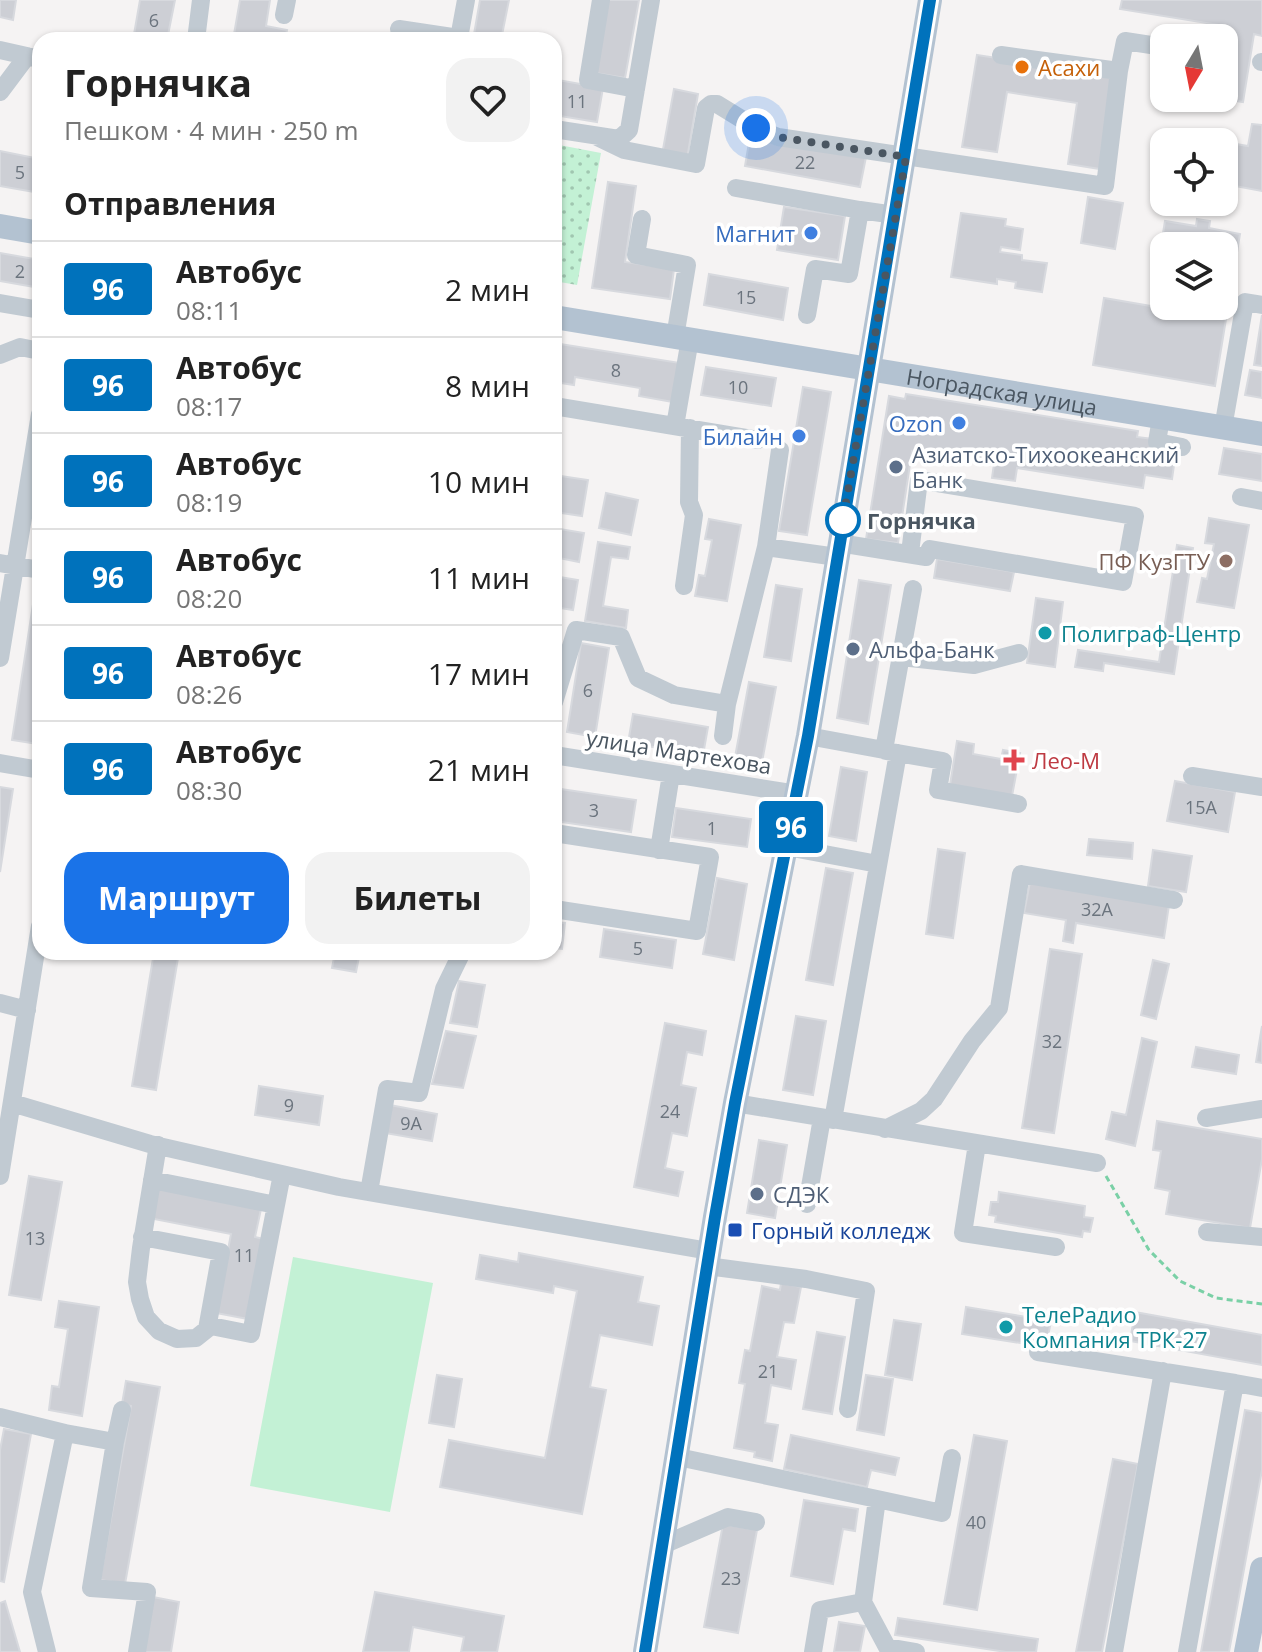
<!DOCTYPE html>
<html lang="ru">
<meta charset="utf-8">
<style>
:root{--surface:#fff;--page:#f2f2f2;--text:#222;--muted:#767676;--line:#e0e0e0;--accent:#1a73e8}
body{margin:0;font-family:"Open Sans",sans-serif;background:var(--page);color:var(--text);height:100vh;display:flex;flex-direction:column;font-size:30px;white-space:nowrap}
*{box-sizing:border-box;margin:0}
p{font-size:26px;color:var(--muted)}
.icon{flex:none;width:44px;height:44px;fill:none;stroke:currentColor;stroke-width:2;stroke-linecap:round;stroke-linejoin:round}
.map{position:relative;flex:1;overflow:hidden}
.details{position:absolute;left:32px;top:32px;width:530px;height:928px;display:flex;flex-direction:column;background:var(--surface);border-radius:24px;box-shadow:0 2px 6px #0004}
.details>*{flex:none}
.badge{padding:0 16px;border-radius:6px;font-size:28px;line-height:52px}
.needle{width:52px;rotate:190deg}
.tools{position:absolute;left:1150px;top:24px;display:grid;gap:16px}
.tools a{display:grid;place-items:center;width:88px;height:88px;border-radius:16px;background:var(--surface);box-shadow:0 2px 6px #0004;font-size:40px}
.you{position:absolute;width:40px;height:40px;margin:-20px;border:6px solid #fff;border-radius:50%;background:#1a73e8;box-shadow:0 0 0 12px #1a73e833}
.map>.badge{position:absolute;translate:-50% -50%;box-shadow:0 0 0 4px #fff}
h2{padding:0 32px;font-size:30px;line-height:72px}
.round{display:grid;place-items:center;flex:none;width:84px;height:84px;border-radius:24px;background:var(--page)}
.headline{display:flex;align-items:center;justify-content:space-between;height:136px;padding:0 32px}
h1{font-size:38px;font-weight:700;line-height:60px}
.action{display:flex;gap:16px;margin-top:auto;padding:16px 32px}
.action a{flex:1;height:92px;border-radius:24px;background:var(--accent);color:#fff;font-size:32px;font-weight:700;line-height:92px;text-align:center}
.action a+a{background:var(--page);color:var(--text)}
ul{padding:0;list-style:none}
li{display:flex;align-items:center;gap:24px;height:96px;padding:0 32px;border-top:2px solid var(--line)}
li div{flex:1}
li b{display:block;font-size:30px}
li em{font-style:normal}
li .badge{min-width:88px;font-weight:700;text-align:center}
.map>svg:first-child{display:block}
.grass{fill:url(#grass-dots)}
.garden{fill:#c3f1d5}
.building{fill:#cdcfd5;stroke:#d7d9de;stroke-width:2;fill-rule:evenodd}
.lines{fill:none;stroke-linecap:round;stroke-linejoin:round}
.path{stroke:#7ad0a6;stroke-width:3;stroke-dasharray:6 4;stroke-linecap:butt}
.minor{stroke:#c1cad2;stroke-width:18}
.major{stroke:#b3c2d1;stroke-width:24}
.line-casing{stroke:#fff;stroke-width:18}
.line{stroke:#0072bc;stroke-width:12}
.walk{stroke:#4a5661;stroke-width:8;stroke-dasharray:0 14.4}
.food-dot{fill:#e8710a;stroke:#fff;stroke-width:3}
.shop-dot{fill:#3f7fe0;stroke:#fff;stroke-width:3}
.service-dot{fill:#5c6f8a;stroke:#fff;stroke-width:3}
.stop-dot{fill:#fff;stroke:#0072bc;stroke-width:4}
.education-dot{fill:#8d6e63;stroke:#fff;stroke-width:3}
.culture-dot{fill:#0f9aa8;stroke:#fff;stroke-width:3}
.health-dot{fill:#e0444e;stroke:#fff;stroke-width:3}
.transit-dot{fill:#1a4fb4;stroke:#fff;stroke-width:3}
.labels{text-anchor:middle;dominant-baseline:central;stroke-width:7;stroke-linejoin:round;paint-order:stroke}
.number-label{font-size:18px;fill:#6b747e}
.food-label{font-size:22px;fill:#c56008;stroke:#fff;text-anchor:start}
.shop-label{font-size:22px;fill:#366cbe;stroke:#fff;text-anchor:end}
.street-label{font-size:22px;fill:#4a5661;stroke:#fff}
.service-label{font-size:22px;fill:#4e5e75;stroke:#fff;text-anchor:start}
.stop-label{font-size:22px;font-weight:bold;fill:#4a5661;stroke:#fff;text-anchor:start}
.education-label{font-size:22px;fill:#785e54;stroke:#fff;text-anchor:end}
.culture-label{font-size:22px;fill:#0d838f;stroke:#fff;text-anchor:start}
.health-label{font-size:22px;fill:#be3a42;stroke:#fff;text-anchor:start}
.transit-label{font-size:22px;fill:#164399;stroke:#fff;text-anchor:start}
</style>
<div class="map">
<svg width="1262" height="1652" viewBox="0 0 1262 1652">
<defs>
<pattern id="grass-dots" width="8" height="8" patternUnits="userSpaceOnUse" patternTransform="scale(2)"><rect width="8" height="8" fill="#c3f1d5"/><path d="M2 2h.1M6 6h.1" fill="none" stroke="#a0c6b0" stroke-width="1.8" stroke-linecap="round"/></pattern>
</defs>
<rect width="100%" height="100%" fill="#f5f3f3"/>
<path class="grass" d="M 554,144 L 601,153 L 577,285 L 554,281 Z"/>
<path class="garden" d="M 293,1257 L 433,1283 L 390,1512 L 250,1486 Z"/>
<path class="building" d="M 0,0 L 16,0 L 13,20 L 0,17 Z
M 140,0 L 175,0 L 167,40 L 133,40 Z
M 240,0 L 270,0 L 266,26 L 287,30 L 285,40 L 233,40 Z
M 480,0 L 509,0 L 501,40 L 473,40 Z
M 608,0 L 639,0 L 625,78 L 595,73 Z
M 1122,0 L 1262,0 L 1262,36 L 1254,34 L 1243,102 L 1217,98 L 1224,98 L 1224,38 L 1216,38 L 1219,25 L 1120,9 Z
M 977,55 L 1114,76 L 1100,169 L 1068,164 L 1077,103 L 1007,92 L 997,152 L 962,147 Z
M 554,74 L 559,75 L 558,80 L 603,88 L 597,122 L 554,115 Z
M 674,89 L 698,94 L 687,159 L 662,155 Z
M 1252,124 L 1262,125 L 1262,191 L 1224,184 L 1224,142 L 1248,146 Z
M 1160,132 L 1222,142 L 1164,142 L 1164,192 L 1151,190 Z
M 750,137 L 866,157 L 860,187 L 745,166 Z
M 0,151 L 40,159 L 40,193 L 0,186 Z
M 608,182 L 636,186 L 625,262 L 674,269 L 670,299 L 592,288 Z
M 1088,197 L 1123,203 L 1115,249 L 1081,243 Z
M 784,207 L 845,216 L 838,260 L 777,250 Z
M 961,213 L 1006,219 L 1005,226 L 1023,229 L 1020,250 L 1001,247 L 1000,252 L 1022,255 L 1022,260 L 1047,263 L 1042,292 L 1015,288 L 1016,282 L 997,279 L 997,284 L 951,277 Z
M 1197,219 L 1210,221 L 1209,228 L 1240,234 L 1215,386 L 1093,365 L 1104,298 L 1151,306 L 1165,221 L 1196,226 ZM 1164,246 L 1224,246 L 1224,306 L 1164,306 Z
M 0,253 L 40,260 L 40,288 L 0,281 Z
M 709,274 L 788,288 L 783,320 L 704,305 Z
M 1262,315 L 1262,366 L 1254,365 Z
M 554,343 L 680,363 L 673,402 L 639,396 L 640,388 L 575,377 L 574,385 L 554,382 Z
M 706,367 L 776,378 L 771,406 L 701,395 Z
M 1250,370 L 1262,372 L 1262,398 L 1245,395 Z
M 803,387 L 831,392 L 807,535 L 779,531 Z
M 906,394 L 1138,431 L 1137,437 L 1153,439 L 1176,451 L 1172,479 L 1145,475 L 1143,488 L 1017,468 L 1015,481 L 992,478 L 994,464 L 912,451 L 898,543 L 866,539 L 889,396 L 905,399 Z
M 1224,448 L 1262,454 L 1262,481 L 1219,474 Z
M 554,475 L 588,480 L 582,516 L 554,512 Z
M 606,493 L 638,500 L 631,535 L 599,528 Z
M 1209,518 L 1249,525 L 1234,608 L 1197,602 L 1202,578 L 1207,579 L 1214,544 L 1205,543 Z
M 709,519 L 741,525 L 727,601 L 695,596 L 699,575 L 705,576 L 712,540 L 705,539 Z
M 554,528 L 584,533 L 579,562 L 554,557 Z
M 598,542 L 630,547 L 628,559 L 611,557 L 603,606 L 628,610 L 626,628 L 585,621 Z
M 1177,545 L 1193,548 L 1174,674 L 1104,663 L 1103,671 L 1075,667 L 1078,650 L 1159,662 Z
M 937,559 L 1014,572 L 1010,591 L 934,578 Z
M 554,576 L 578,580 L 573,610 L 554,607 Z
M 859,580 L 891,585 L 868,724 L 837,718 Z
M 776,585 L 802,589 L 791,661 L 764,657 Z
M 34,598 L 40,599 L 40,729 L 38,744 L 12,740 Z
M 1036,598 L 1063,602 L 1055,667 L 1027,663 Z
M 581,643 L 609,648 L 595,737 L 567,732 Z
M 749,682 L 776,687 L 762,762 L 735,757 Z
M 633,714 L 708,727 L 703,755 L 628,743 Z
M 957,741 L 974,744 L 973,754 L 1001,759 L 1003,750 L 1020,753 L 1012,796 L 950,785 Z
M 841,767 L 867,772 L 856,841 L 829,836 Z
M 1175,781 L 1235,792 L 1228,832 L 1167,821 Z
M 0,787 L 13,789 L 0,872 Z
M 554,788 L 636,800 L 631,832 L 554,821 Z
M 676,808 L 751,819 L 747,847 L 672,837 Z
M 1089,839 L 1133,843 L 1132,859 L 1087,855 Z
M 938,849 L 965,853 L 953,938 L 926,934 Z
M 1153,850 L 1192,856 L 1186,892 L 1148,886 Z
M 826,868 L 853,873 L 833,985 L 806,980 Z
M 717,878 L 747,884 L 734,960 L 703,954 Z
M 1030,882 L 1169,905 L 1164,938 L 1076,923 L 1073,943 L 1063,941 L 1066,920 L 1024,913 Z
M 554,922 L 565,923 L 562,949 L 554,948 Z
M 604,929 L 676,940 L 672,968 L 600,957 Z
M 1050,949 L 1082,954 L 1054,1133 L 1022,1128 Z
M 154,952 L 179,952 L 156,1090 L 132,1086 Z
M 335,952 L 360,952 L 356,972 L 332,968 Z
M 1153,960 L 1169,964 L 1156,1019 L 1141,1015 Z
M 459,981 L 485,985 L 477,1027 L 450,1023 Z
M 796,1016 L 826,1021 L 813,1095 L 783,1090 Z
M 665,1023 L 706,1031 L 702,1055 L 687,1052 L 681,1085 L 696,1088 L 687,1136 L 672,1133 L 665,1168 L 683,1172 L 678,1196 L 634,1187 Z
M 1262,1026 L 1262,1063 L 1256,1062 Z
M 446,1031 L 476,1036 L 463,1088 L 432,1084 Z
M 1142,1038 L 1157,1042 L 1135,1146 L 1106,1139 L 1112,1112 L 1126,1115 Z
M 1196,1047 L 1239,1055 L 1236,1074 L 1192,1067 Z
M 259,1086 L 323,1096 L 319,1125 L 255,1115 Z
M 390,1105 L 437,1114 L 432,1141 L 385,1133 Z
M 1157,1121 L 1262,1139 L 1262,1159 L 1250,1228 L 1166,1214 L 1170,1191 L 1155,1188 L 1161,1151 L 1153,1150 Z
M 759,1140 L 787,1145 L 775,1218 L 747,1213 Z
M 29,1176 L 62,1182 L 41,1300 L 9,1295 Z
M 155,1188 L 261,1209 L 255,1237 L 264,1239 L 248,1319 L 216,1313 L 231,1234 L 149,1218 Z
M 999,1192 L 1085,1206 L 1084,1217 L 1093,1218 L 1090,1232 L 1083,1231 L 1082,1237 L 995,1222 L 996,1216 L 989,1215 L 991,1202 L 998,1202 Z
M 519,1253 L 643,1277 L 638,1302 L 659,1306 L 652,1345 L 600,1335 L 590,1387 L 606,1390 L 582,1514 L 440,1487 L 449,1440 L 545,1458 L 577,1291 L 554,1286 L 553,1293 L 476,1279 L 480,1255 L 518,1262 Z
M 781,1283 L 801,1287 L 794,1323 L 784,1322 L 777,1357 L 796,1360 L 791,1389 L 771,1385 L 765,1423 L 778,1425 L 772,1461 L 754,1457 L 755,1452 L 734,1448 L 745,1384 L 739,1383 L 745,1350 L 750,1351 L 762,1286 L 780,1290 Z
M 59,1301 L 99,1307 L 82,1416 L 49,1410 L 52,1386 L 59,1387 L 68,1329 L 55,1327 Z
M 966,1307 L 1051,1321 L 1046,1347 L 962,1334 Z
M 1135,1312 L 1262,1335 L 1262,1365 L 1130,1341 Z
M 894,1320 L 921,1324 L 912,1380 L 885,1375 Z
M 817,1332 L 845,1337 L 832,1414 L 803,1409 Z
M 437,1375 L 462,1379 L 454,1427 L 429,1423 Z
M 866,1375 L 893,1379 L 884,1435 L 857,1430 Z
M 126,1381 L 160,1387 L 125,1584 L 100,1580 L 131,1406 L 122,1404 Z
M 1245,1410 L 1262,1413 L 1262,1470 L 1229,1652 L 1201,1652 Z
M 4,1429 L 31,1434 L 4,1582 L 0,1581 L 0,1450 Z
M 791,1435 L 899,1458 L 895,1475 L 871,1470 L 867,1487 L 784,1469 Z
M 974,1435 L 1007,1441 L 977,1610 L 944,1604 Z
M 1113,1459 L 1138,1464 L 1102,1652 L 1076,1652 Z
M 804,1500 L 858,1509 L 855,1531 L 843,1529 L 833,1584 L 791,1576 Z
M 723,1524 L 757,1530 L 738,1633 L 704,1627 Z
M 375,1592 L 504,1616 L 497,1652 L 461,1652 L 464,1637 L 413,1627 L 409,1652 L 363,1652 Z
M 153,1597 L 179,1602 L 171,1652 L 143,1652 Z
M 5,1601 L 20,1652 L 0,1652 L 0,1603 Z
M 898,1618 L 1038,1639 L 1036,1652 L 1006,1652 L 895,1635 Z
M 839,1622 L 865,1626 L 860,1652 L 834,1652 Z"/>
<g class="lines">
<path class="path" d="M 1106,1176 L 1149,1250 L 1180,1281 L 1216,1298 L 1262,1304"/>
<path class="minor" d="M 601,0 L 588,80 L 636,89
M 284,15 L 287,0
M 399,29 L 459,38 L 466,0
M 196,40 L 201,0
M 0,50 L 40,59
M 1001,55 L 1119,71
M 1261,62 L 1262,62
M 0,92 L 27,56
M 554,129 L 619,139 L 629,130 L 651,0
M 597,137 L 624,150 L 696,164 L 706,108 L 711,104 L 717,104 L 756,128 L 778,137 L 1105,186 L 1119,71 L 1125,41 L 1164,47
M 736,188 L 860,210
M 642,219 L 636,255 L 687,265 L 675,337
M 0,303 L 40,310
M 807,315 L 815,269 L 849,274 L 860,210 L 895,215
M 0,355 L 20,347 L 40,351
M 554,406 L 758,440
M 1161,418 L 1157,442 L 1182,447
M 675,426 L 690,339
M 1223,428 L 1245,302 L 1262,305
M 1241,497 L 1262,501
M 839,543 L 926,557 L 930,549 L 1123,582 L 1135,516 L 919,480 L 910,553
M 766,547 L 837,557
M 0,563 L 40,570
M 684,586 L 694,515 L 689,502 L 690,428
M 901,657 L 974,665 L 1019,653
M 0,658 L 40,414
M 554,702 L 576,630 L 621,637 L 638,678 L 674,695 L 727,704
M 723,736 L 727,704 L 766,547 L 780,450
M 808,736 L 884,750 L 913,589
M 886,751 L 943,761 L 938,790 L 1018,804
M 554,755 L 797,794
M 0,763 L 40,770
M 1192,776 L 1262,787
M 554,833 L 710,857 L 697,931 L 554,909
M 787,847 L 878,864
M 659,850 L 671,774
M 0,1003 L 27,1010
M 12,1103 L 150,1144 L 339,1187 L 709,1251
M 735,1103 L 1097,1163
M 1206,1118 L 1262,1109
M 833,1120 L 898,753
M 885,1129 L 921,1111 L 934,1099 L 972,1041 L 999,1008 L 1021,874 L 1174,900
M 977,1144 L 963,1233 L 1056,1247
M 158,1145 L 141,1248 L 137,1282 L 140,1299 L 146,1317 L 159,1331 L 177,1339 L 196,1338 L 211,1326 L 251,1334 L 282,1174
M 0,1176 L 40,926
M 152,1180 L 276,1205
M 369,1192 L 387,1089 L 419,1093 L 444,989 L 462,952
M 807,1204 L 822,1118
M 1207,1232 L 1262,1237
M 142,1237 L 221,1252 L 207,1329
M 707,1266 L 806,1279 L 866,1291 L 848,1409
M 1038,1352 L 1235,1383 L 1187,1652
M 1235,1383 L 1262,1388
M 122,1410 L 115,1442 L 91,1588 L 147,1592 L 137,1652
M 0,1417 L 65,1433
M 678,1457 L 877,1499 L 863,1602
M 877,1499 L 942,1513 L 952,1458
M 663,1545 L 728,1517 L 756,1522
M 47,1652 L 32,1592 L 65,1433 L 115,1442
M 813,1652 L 820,1610 L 863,1602 L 887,1647 L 916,1652
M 1114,1652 L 1163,1371"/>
<g class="major">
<path d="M 0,226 L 40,233"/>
<path id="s1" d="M 554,317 L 1262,434"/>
<path d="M 645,1652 L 715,1217 L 735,1103 L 808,736 L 930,0"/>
<path d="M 1246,1652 L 1262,1569"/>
</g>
</g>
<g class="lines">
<g class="line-casing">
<path id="line" d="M 645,1652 L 715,1217 L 735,1103 L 808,736 L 930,0"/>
</g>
<use href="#line" class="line"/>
<path class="walk" d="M 756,128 L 778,137 L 906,157 L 843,520"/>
</g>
<circle class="food-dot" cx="1022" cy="67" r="8"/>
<g class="shop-dot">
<circle cx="811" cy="233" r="8"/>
<circle cx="959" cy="423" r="8"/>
<circle cx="799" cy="436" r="8"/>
</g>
<g class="service-dot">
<circle cx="896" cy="467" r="8"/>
<circle cx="853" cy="649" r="8"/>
<circle cx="757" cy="1194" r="8"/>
</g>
<circle class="stop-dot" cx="843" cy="520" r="16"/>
<circle class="education-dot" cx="1226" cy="561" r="8"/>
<g class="culture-dot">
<circle cx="1045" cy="633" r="8"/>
<circle cx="1006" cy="1327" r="8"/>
</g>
<path class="health-dot" d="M1010 748h8v8h8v8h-8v8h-8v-8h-8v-8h8z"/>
<rect class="transit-dot" x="727" y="1222" width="16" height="16" rx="4"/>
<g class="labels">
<g class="number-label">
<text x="154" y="20">6</text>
<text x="577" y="101">11</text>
<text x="805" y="162">22</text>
<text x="20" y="172">5</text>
<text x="20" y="271">2</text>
<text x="746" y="297">15</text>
<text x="616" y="370">8</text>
<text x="738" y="387">10</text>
<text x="588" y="690">6</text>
<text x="1201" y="807">15А</text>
<text x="594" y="810">3</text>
<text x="712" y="828">1</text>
<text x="1097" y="909">32А</text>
<text x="638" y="948">5</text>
<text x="1052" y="1041">32</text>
<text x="289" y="1105">9</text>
<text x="670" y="1111">24</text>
<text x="411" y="1123">9А</text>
<text x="35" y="1238">13</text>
<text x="244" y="1255">11</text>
<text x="768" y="1371">21</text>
<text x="976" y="1522">40</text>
<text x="731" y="1578">23</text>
</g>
<g class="food-label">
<text x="1038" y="67">Асахи</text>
</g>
<g class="shop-label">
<text x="795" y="233">Магнит</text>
<text x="943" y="423">Ozon</text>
<text x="783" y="436">Билайн</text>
</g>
<g class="street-label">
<text stroke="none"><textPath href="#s1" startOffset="454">Ноградская улица</textPath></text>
<text transform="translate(679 751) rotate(9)">улица Мартехова</text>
</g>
<g class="service-label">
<text x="912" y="454">Азиатско-Тихоокеанский<tspan x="912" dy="25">Банк</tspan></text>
<text x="869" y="649">Альфа-Банк</text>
<text x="773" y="1194">СДЭК</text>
</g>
<g class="stop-label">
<text x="867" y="520">Горнячка</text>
</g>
<g class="education-label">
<text x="1210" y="561">ПФ КузГТУ</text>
</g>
<g class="culture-label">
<text x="1061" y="633">Полиграф-Центр</text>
<text x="1022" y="1314">ТелеРадио<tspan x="1022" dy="25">Компания ТРК-27</tspan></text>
</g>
<g class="health-label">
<text x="1032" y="760">Лео-М</text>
</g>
<g class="transit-label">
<text x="751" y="1230">Горный колледж</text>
</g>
</g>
</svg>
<div class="tools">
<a><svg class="needle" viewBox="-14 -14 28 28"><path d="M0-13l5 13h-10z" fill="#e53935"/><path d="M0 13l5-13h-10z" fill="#767676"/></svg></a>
<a><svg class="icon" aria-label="locate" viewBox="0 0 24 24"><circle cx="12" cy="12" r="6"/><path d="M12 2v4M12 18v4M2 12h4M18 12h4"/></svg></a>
<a><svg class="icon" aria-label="layers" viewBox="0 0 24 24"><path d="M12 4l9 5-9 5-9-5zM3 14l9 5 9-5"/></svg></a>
</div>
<div class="you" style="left:756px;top:128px"></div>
<b class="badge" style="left:791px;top:827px;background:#0072bc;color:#fff">96</b>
<section class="details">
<div class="headline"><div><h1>Горнячка</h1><p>Пешком · 4 мин · 250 m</p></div><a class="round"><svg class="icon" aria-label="heart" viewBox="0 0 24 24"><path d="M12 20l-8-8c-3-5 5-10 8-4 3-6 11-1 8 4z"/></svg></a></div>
<h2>Отправления</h2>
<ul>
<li><span class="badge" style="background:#0072bc;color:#fff">96</span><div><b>Автобус</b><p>08:11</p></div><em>2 мин</em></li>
<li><span class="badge" style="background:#0072bc;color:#fff">96</span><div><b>Автобус</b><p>08:17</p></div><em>8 мин</em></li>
<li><span class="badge" style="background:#0072bc;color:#fff">96</span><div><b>Автобус</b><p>08:19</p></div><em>10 мин</em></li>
<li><span class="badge" style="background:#0072bc;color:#fff">96</span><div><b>Автобус</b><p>08:20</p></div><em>11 мин</em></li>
<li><span class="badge" style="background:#0072bc;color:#fff">96</span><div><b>Автобус</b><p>08:26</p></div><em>17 мин</em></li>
<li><span class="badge" style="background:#0072bc;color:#fff">96</span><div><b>Автобус</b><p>08:30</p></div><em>21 мин</em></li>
</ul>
<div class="action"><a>Маршрут</a><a>Билеты</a></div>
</section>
</div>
